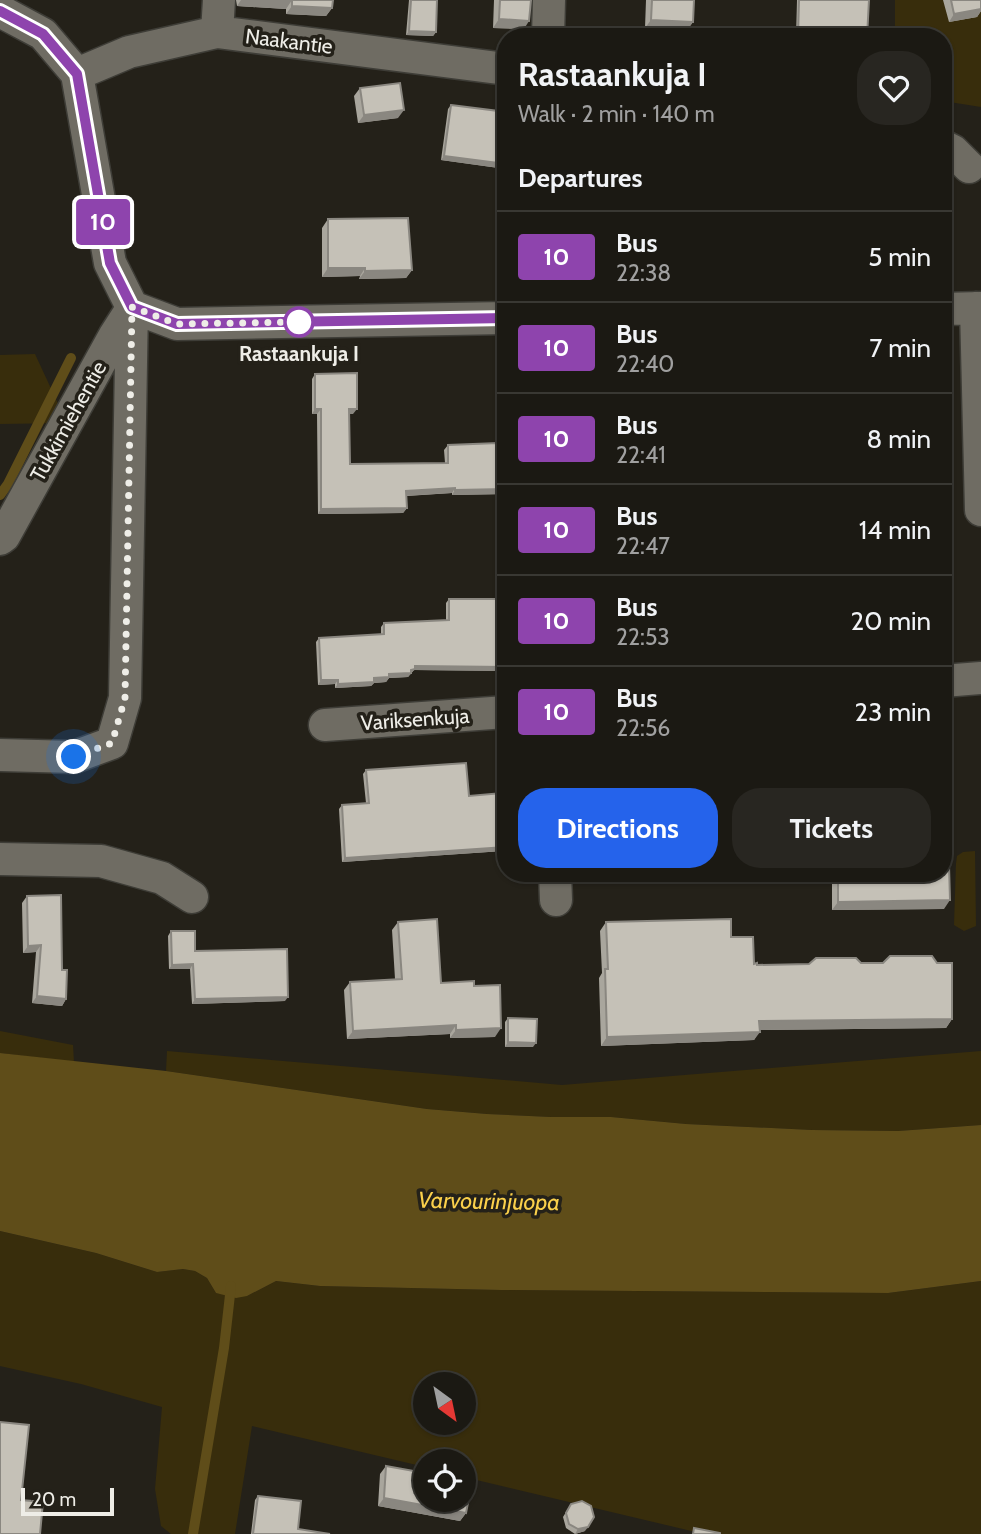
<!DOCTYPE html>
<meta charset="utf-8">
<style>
:root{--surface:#1b1913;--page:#282621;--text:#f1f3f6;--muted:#a0a0a0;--line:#393833;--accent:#2563eb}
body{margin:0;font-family:Cabin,sans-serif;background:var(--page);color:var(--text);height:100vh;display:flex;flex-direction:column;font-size:26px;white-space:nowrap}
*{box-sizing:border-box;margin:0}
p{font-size:23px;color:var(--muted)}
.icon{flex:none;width:38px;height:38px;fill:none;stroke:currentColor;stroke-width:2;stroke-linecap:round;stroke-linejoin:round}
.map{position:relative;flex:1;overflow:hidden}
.sheet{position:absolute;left:497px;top:28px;width:455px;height:854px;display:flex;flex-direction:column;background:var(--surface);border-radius:28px;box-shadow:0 2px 5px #0004,0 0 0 2px var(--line)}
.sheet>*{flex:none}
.badge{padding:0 14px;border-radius:5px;font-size:24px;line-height:46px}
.needle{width:46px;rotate:147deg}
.controls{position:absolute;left:413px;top:1372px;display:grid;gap:14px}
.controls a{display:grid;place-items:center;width:63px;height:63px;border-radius:50%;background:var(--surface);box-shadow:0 2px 5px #0004,0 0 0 2px var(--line);font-size:35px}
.scale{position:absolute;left:21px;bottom:18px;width:93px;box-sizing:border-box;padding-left:7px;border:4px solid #eeede7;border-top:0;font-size:19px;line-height:24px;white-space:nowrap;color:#eeede7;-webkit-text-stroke:5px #242119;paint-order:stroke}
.you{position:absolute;width:35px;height:35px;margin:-18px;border:5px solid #fff;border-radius:50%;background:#1a73e8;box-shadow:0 0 0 10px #1a73e833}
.map>.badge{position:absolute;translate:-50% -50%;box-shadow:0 0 0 4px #fff}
h2{padding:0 21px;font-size:26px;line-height:63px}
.round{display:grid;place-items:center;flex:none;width:74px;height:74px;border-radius:28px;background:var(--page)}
.summary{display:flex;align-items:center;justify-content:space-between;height:119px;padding:0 21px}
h1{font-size:33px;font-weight:700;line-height:52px}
.cta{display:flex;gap:14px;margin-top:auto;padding:14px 21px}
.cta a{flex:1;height:80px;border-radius:28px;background:var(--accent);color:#fff;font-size:28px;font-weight:700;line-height:80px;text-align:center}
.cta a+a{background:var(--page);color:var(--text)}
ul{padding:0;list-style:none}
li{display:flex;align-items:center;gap:21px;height:91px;padding:0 21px;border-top:2px solid var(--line)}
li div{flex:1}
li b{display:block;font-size:26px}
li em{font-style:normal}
li .badge{min-width:77px;font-weight:700;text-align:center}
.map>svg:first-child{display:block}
.green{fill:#382d0c;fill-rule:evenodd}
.water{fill:#5f4d19}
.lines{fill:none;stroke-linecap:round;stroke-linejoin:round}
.stream{stroke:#5f4d19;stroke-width:10}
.minor-casing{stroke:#3e3d37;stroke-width:35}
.minor{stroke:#6f6c63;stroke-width:32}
.wall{fill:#a9a69d}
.shaded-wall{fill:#8a8780}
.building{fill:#c5c1b7;stroke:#8a8780;stroke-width:2}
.line-casing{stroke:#fff;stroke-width:16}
.line{stroke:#8e44ad;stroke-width:10}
.walk{stroke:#eeede7;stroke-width:7;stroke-dasharray:0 12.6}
.stop-dot{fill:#fff;stroke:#8e44ad;stroke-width:3.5}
.labels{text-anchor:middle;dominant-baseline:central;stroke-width:7;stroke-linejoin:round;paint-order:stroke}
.street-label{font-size:21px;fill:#eeede7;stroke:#242119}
.stop-label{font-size:21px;font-weight:bold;fill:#eeede7;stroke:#242119}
.water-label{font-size:23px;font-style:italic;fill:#fad04b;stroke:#242119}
</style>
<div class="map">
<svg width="981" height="1534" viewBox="0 0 981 1534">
<rect width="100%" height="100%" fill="#242119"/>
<path class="green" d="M 895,0 L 981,0 L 981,107 L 943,101 L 943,37 L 895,37 Z
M 35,354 L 67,423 L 0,424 L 0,355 Z
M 975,851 L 976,926 L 964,931 L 954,925 L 956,863 L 957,856 L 963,852 Z
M 0,1031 L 73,1045 L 74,1062 L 0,1053 Z
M 167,1051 L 562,1085 L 981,1051 L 981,1125 L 898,1131 L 812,1130 L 686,1124 L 611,1117 L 551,1117 L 487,1114 L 427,1109 L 166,1071 Z
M 0,1231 L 96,1253 L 157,1272 L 183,1269 L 195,1271 L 207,1278 L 216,1293 L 247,1296 L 276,1281 L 320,1286 L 501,1290 L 888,1293 L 981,1281 L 981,1534 L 704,1534 L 464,1477 L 464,1461 L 425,1461 L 425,1467 L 252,1426 L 235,1534 L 171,1534 L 161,1526 L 155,1489 L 162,1407 L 81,1384 L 0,1366 ZM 425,1384 L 464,1384 L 464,1423 L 425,1423 Z"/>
<path class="water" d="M 0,1053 L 166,1071 L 427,1109 L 487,1114 L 551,1117 L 611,1117 L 686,1124 L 812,1130 L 898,1131 L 981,1125 L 981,1281 L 888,1293 L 501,1290 L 320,1286 L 276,1281 L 247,1296 L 236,1298 L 216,1293 L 207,1278 L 195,1271 L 183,1269 L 157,1272 L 96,1253 L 0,1231 Z"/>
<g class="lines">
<path class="stream" d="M 0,495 L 8,484 L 71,358
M 193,1534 L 224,1348 L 231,1286"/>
<g class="minor-casing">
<path id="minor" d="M 0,11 L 43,34 L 77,74 L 110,263 L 132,307 L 125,698 L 112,743 L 74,757 L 0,755
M 217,32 L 219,0
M 548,37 L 549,0
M 77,74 L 129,52 L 217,32 L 506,69
M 943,146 L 953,151 L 969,167
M 132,307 L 177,324 L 506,318
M 976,308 L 981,510
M 943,309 L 981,308
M 0,539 L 4,536 L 115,335 L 131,310
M 943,681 L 981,678
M 325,725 L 506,712
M 0,859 L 101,861 L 162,878 L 192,897
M 555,873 L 556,900"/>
</g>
<use href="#minor" class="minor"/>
</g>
<path class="wall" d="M 236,0 L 333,0 L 332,8 L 326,16 L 286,14 L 286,9 L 237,6 Z
M 409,0 L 437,0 L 436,32 L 433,36 L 406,35 Z
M 494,0 L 531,0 L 524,29 L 493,28 Z
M 646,0 L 694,0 L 693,22 L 687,30 L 645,28 Z
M 797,0 L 869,0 L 867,37 L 796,37 Z
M 943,0 L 981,0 L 981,11 L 977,17 L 949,22 Z
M 360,88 L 398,118 L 358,123 L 354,96 Z
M 451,105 L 506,112 L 506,169 L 441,160 L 448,109 Z
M 328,219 L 412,270 L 406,278 L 359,279 L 360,276 L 322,277 L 322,228 Z
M 506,231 L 506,276 L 504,276 L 503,234 Z
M 315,374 L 353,414 L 350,414 L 350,464 L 445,463 L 444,450 L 448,445 L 506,449 L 506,494 L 452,495 L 452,493 L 407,496 L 407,508 L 403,513 L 318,514 L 317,414 L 312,414 L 312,379 Z
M 504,590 L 506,590 L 506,671 L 414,670 L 408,677 L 389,678 L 386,682 L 374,683 L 371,686 L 335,688 L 335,684 L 318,685 L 316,642 L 319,638 L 381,634 L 381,627 L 384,623 L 446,620 L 446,603 L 449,599 L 501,599 L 501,594 Z
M 366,770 L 469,796 L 503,851 L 342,862 L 339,809 L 342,805 L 366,803 L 363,774 Z
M 833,873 L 943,873 L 944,909 L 832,910 L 832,875 Z
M 27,896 L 62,970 L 66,999 L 62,1006 L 32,1003 L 36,952 L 23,953 L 22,903 Z
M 398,922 L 441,983 L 474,986 L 495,1037 L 450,1038 L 450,1034 L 347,1039 L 344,990 L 350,982 L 395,979 L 392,930 Z
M 606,922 L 731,937 L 754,964 L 757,965 L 861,963 L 952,1019 L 946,1028 L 760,1030 L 754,1040 L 601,1046 L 599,978 L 602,973 L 600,931 Z
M 171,931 L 195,951 L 285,1001 L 192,1004 L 190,969 L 169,969 L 168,936 Z
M 508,1018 L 533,1047 L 505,1047 L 505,1022 Z
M 386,1466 L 466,1513 L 460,1521 L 378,1506 L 380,1474 Z
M 258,1496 L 298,1529 L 330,1534 L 251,1534 L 255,1500 Z
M 571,1504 L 585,1531 L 575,1534 L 566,1528 L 563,1517 Z"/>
<path class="shaded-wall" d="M 241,0 L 292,0 L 286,9 L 237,6 Z
M 292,6 L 332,8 L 326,16 L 286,14 Z
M 981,9 L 981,11 L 977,17 L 949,22 L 954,14 Z
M 499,19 L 529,21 L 524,29 L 493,28 Z
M 651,20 L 693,22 L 687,30 L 645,28 Z
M 409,31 L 436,32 L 433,36 L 406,35 Z
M 798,35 L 835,36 L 834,37 L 797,37 Z
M 404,110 L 398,118 L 358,123 L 364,115 Z
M 444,156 L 506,164 L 506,169 L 441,160 Z
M 328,268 L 365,268 L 360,276 L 322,277 Z
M 412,270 L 406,278 L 359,279 L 365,271 Z
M 315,409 L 321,409 L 317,414 L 312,414 Z
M 349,409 L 357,409 L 353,414 L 346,414 Z
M 455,488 L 452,493 L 403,496 L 406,491 Z
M 506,489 L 506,494 L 452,495 L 455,490 Z
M 407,508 L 403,513 L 318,514 L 321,509 Z
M 415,666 L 506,667 L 506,671 L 414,670 L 408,677 L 389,678 L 386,682 L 374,683 L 371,686 L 335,688 L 338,684 L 374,678 Z
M 321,680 L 338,680 L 335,684 L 318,685 Z
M 943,811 L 949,811 L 943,819 Z
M 506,847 L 503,851 L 342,862 L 345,858 Z
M 950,900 L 944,909 L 832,910 L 838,902 Z
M 41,945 L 36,952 L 23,953 L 28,946 Z
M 193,964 L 190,969 L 169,969 L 172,965 Z
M 37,996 L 66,999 L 62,1006 L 32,1003 Z
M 288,997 L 285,1001 L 192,1004 L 195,999 Z
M 952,1019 L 946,1028 L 753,1030 L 759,1021 Z
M 456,1025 L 450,1034 L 347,1039 L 353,1031 Z
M 501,1028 L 495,1037 L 450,1038 L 456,1030 Z
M 760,1032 L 754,1040 L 601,1046 L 607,1037 Z
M 508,1042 L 536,1043 L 533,1047 L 505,1047 Z
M 384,1498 L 466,1513 L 460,1521 L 378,1506 Z
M 588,1527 L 585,1531 L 575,1534 L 578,1529 Z"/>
<path class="building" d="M 288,0 L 333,0 L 332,8 L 292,6 L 292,0 Z
M 411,0 L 437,0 L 436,32 L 409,31 Z
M 500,0 L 531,0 L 529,21 L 499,19 Z
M 652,0 L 694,0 L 693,22 L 651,20 Z
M 799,0 L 869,0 L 867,37 L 798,35 Z
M 951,0 L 981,0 L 981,9 L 954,14 Z
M 400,83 L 404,110 L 364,115 L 360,88 Z
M 451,105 L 506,112 L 506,164 L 444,156 Z
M 408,218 L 412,270 L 365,271 L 365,268 L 328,268 L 328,219 Z
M 357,373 L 357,409 L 349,409 L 350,464 L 448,463 L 448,445 L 498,443 L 499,449 L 506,449 L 506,489 L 455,490 L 455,488 L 406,491 L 407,508 L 321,509 L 321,409 L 315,409 L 315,374 Z
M 504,590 L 506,590 L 506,667 L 415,666 L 415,669 L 411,670 L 411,673 L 389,674 L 389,677 L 374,678 L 374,682 L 338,684 L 338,680 L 321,680 L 319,638 L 384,634 L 384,623 L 449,620 L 449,599 L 504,599 Z
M 943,754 L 949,754 L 949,811 L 943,811 Z
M 466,763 L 469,796 L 502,793 L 506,847 L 345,858 L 342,805 L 369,803 L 366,770 Z
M 943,865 L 949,865 L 950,900 L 838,902 L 838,873 L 943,873 Z
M 61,895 L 62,970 L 67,970 L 66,999 L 37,996 L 41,945 L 28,946 L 27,896 Z
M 437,919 L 441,983 L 474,981 L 474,986 L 500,985 L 501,1028 L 456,1030 L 456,1025 L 353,1031 L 350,982 L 402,979 L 398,922 Z
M 731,919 L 731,937 L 753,937 L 754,964 L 757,963 L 757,965 L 809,964 L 816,958 L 856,958 L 861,963 L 883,963 L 890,956 L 932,956 L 937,963 L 952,963 L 952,1019 L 759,1021 L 760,1032 L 607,1037 L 605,969 L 608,969 L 606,922 Z
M 171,931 L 195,931 L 195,951 L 287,949 L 288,997 L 195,999 L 193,964 L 172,965 Z
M 508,1018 L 537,1019 L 536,1043 L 508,1042 Z
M 0,1422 L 29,1425 L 21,1500 L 43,1502 L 40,1534 L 0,1534 Z
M 386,1466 L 425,1473 L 425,1500 L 464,1500 L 464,1481 L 472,1482 L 466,1513 L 384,1498 Z
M 258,1496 L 301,1501 L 298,1529 L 330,1534 L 253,1534 Z
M 582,1501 L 591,1506 L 594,1517 L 588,1527 L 578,1529 L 569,1524 L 566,1513 L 571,1504 Z
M 694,1528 L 720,1533 L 720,1534 L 693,1534 Z"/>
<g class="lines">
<g class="line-casing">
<path id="line" d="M 0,11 L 43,34 L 77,74 L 110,263 L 132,307 L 177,324 L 506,318"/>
</g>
<use href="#line" class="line"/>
<path class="walk" d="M 74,757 L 112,743 L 125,698 L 132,307 L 177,324 L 299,322"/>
</g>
<circle class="stop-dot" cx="299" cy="322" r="14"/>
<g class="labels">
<g class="street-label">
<text transform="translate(289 41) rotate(7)">Naakantie</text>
<text transform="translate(68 421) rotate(-61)">Tukkimiehentie</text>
<text transform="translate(415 719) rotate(-4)">Variksenkuja</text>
</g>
<g class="stop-label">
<text x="299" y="353">Rastaankuja I</text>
</g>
<g class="water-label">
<text transform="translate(489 1201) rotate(1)">Varvourinjuopa</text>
</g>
</g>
</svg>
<div class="controls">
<a><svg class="needle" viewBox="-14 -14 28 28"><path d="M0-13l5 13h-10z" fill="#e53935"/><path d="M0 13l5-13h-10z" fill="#a0a0a0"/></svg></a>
<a><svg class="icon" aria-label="locate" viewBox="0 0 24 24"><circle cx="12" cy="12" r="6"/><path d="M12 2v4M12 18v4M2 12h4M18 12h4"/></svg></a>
</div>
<div class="scale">20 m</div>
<div class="you" style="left:74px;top:757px"></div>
<b class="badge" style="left:103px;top:222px;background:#8e44ad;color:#fff">10</b>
<section class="sheet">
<div class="summary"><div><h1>Rastaankuja I</h1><p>Walk · 2 min · 140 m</p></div><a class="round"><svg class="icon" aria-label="heart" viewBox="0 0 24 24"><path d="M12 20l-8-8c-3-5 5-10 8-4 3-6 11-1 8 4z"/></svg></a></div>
<h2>Departures</h2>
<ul>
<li><span class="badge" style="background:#8e44ad;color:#fff">10</span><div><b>Bus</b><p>22:38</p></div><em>5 min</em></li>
<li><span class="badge" style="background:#8e44ad;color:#fff">10</span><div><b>Bus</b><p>22:40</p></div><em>7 min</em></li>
<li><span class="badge" style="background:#8e44ad;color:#fff">10</span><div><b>Bus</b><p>22:41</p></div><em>8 min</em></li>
<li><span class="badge" style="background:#8e44ad;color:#fff">10</span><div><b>Bus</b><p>22:47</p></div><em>14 min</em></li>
<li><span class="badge" style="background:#8e44ad;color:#fff">10</span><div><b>Bus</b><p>22:53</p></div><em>20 min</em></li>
<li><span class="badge" style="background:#8e44ad;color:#fff">10</span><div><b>Bus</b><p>22:56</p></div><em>23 min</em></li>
</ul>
<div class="cta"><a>Directions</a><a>Tickets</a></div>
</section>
</div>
